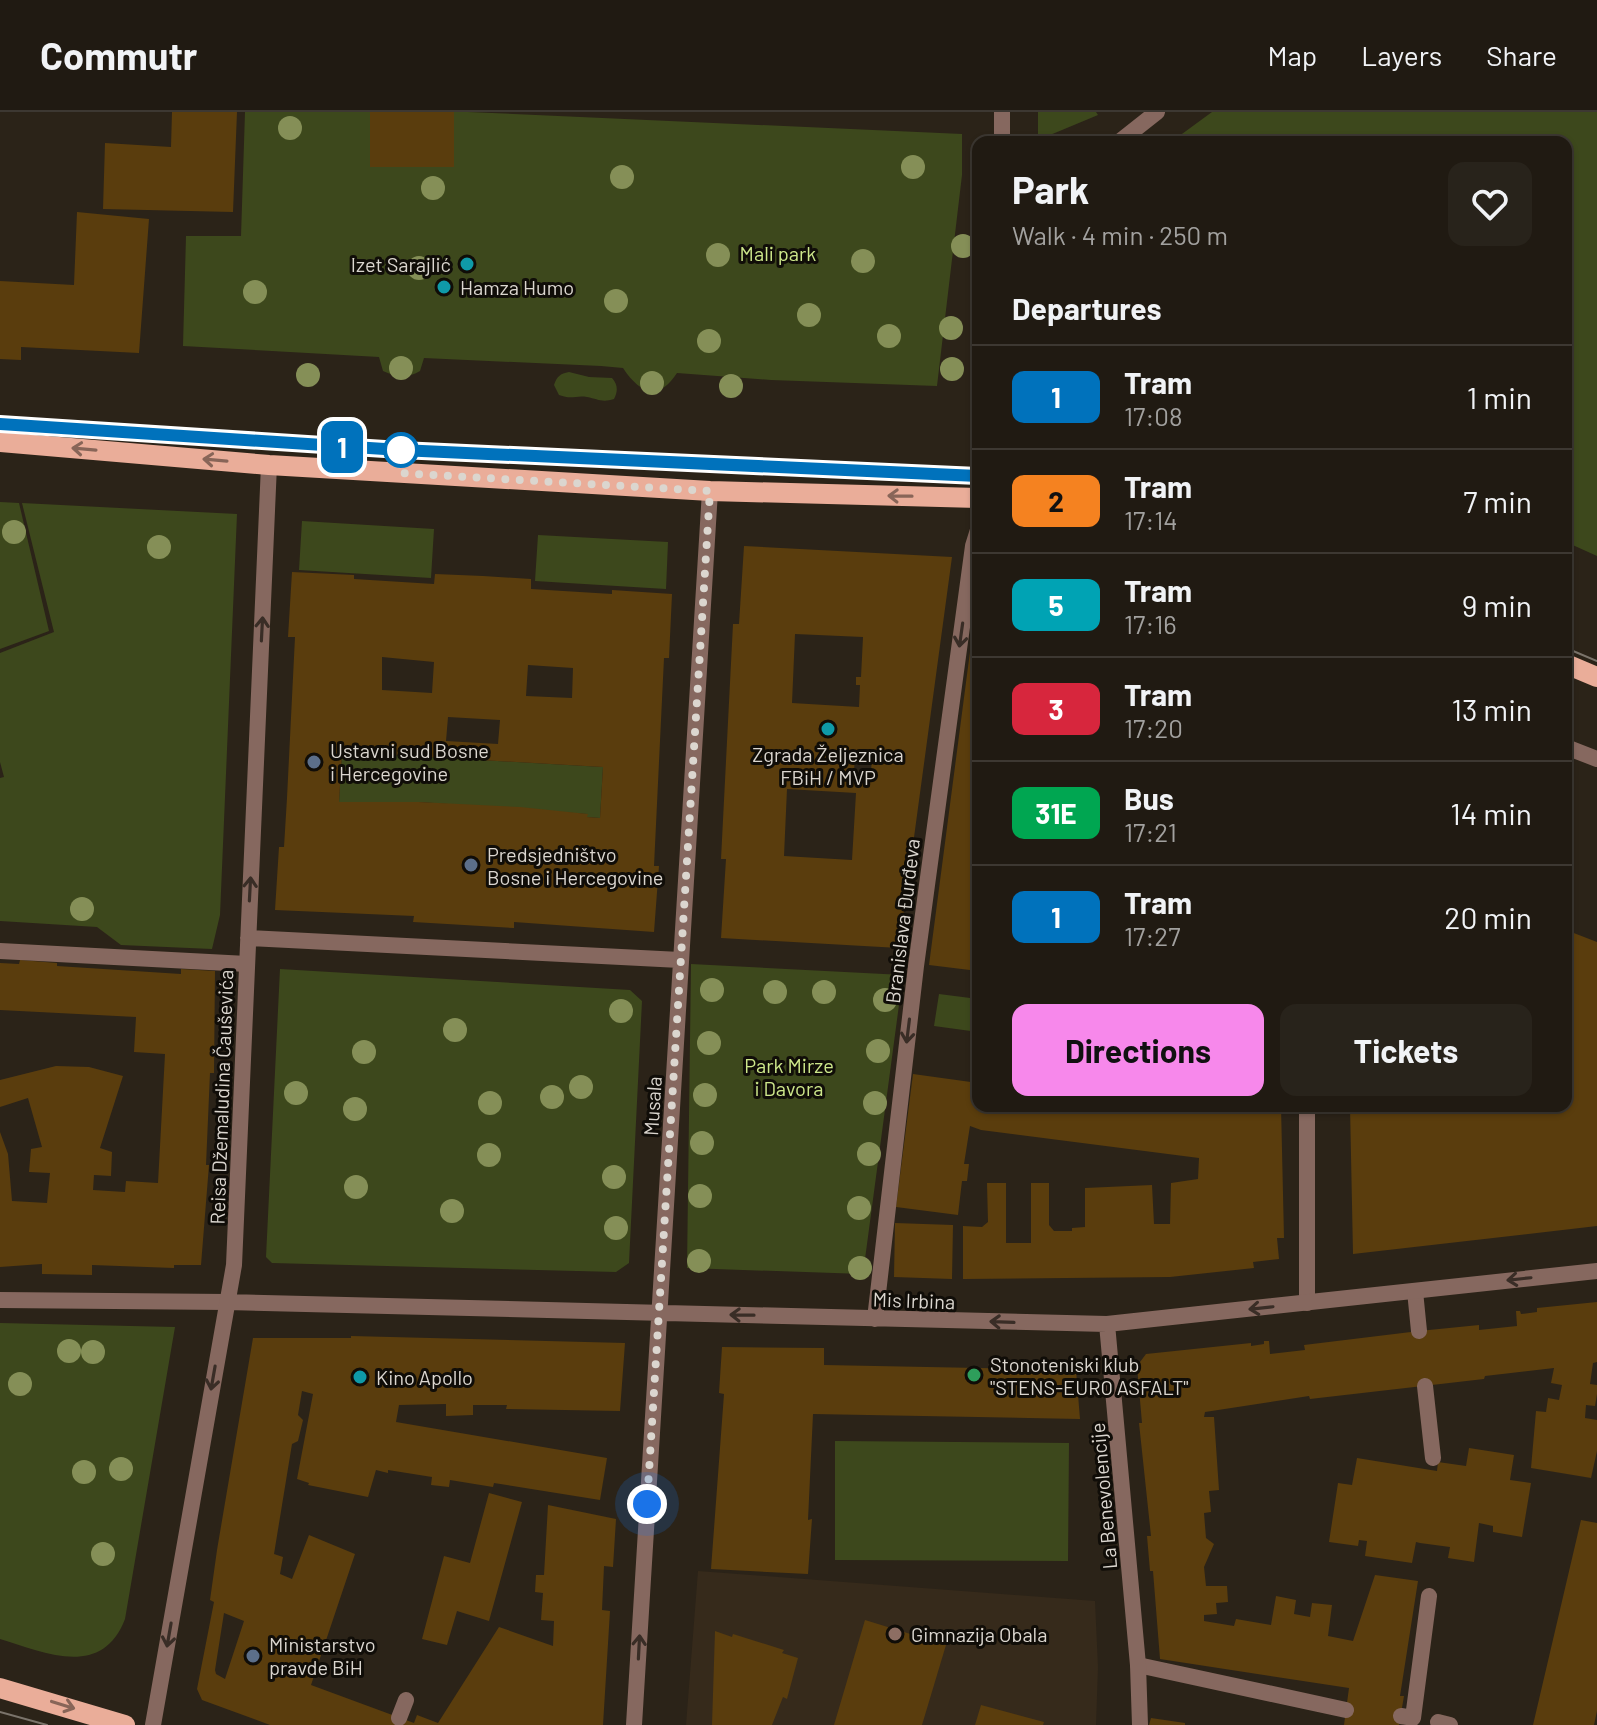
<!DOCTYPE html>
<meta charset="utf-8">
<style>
:root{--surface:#201a12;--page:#28231b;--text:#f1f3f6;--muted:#a2a19f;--line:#3d3832;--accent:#f788eb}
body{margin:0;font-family:Barlow,sans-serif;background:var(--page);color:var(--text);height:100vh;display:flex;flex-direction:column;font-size:30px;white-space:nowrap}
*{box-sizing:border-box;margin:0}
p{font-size:26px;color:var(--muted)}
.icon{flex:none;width:44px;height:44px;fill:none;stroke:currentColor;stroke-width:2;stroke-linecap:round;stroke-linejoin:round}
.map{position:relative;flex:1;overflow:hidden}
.sheet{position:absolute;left:972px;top:24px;width:600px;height:976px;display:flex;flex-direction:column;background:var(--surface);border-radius:16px;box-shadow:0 2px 6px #0004,0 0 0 2px var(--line)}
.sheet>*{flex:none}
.badge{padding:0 16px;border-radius:12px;font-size:28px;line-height:52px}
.you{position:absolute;width:40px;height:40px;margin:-20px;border:6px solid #fff;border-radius:50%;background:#1a73e8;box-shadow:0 0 0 12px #1a73e833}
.map>.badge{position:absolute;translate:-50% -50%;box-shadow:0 0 0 4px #fff}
h2{padding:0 40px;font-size:30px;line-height:72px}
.round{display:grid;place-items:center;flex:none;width:84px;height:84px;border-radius:16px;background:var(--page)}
.headline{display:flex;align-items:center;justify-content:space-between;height:136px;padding:0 40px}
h1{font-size:38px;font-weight:700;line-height:60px}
.action{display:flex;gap:16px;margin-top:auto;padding:16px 40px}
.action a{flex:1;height:92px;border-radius:16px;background:var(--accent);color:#111;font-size:32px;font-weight:700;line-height:92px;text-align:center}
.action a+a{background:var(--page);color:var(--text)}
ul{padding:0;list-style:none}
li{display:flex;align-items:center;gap:24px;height:104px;padding:0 40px;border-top:2px solid var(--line)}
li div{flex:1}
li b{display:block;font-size:30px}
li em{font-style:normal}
li .badge{min-width:88px;font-weight:700;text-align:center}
header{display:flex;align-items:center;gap:48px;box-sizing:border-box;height:112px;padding:0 40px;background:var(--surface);border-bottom:2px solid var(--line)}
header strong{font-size:38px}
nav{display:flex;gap:44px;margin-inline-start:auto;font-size:28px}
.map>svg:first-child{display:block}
.built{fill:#362a1b}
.green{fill:#3d481c}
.building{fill:#5a3d0d;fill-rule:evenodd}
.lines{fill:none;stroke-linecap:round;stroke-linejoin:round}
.service{stroke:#86685f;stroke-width:16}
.pedestrian{stroke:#86685f;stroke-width:16}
.minor{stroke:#86685f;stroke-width:16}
.primary{stroke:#eaad99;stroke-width:20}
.tram{stroke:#7b746b;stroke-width:2}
.tree{fill:#858f57}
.oneway{stroke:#886558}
.oneway2{stroke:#392d26}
.line-casing{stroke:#fff;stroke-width:18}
.line{stroke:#0072bc;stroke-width:12}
.walk{stroke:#dbd6cf;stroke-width:8;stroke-dasharray:0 14.4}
.culture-dot{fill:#0f9aa8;stroke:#100d08;stroke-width:3}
.stop-dot{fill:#fff;stroke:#0072bc;stroke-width:4}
.service-dot{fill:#5c6f8a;stroke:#100d08;stroke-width:3}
.leisure-dot{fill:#2e9e5b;stroke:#100d08;stroke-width:3}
.education-dot{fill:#8d6e63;stroke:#100d08;stroke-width:3}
.labels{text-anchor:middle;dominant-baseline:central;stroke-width:6;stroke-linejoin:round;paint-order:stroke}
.park-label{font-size:20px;fill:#cee88b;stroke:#100d08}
.poi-label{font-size:20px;fill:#dbd6cf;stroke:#100d08;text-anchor:start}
.street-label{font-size:20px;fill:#dbd6cf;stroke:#100d08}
</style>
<header>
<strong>Commutr</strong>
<nav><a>Map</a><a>Layers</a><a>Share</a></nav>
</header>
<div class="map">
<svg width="1597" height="1613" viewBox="0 0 1597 1613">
<rect width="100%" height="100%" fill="#2b2318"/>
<path class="built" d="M 698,1459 L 1095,1489 L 1098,1555 L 1096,1613 L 686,1613 Z"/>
<path class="green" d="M 245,0 L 468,0 L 962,22 L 962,63 L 937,274 L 771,268 L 677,261 C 659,289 640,282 623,256 L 601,254 L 424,246 L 420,259 C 406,267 397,265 383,259 L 379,245 L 183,234 L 186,124 L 241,124 Z
M 1038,0 L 1096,0 L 1098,3 L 1038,28 Z
M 1212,0 L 1597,0 L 1597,444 L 1566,430 L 1566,30 L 1171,30 Z
M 569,260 L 589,265 L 612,266 C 618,273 618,279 614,287 C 602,291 598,287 587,285 C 576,283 572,288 559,283 L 554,273 C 557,264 560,262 569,260 Z
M 0,390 L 19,391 L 49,519 L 0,537 Z
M 22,391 L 237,402 L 220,803 L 212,837 L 121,833 L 97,815 L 0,809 L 0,666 L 4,665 L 0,650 L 0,541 L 54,520 Z
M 302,409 L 434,417 L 431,466 L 299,458 Z
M 538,423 L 668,430 L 666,477 L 535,469 Z
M 342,640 L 603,655 L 600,706 L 587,705 L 587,702 L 420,690 L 339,690 Z
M 691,852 L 903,863 L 863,1162 L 687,1156 Z
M 280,857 L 630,878 L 642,889 L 629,1151 L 616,1160 L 272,1151 L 266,1145 Z
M 939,882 L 978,887 L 978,920 L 934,914 Z
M 0,1211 L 175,1215 L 125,1507 C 102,1567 45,1541 0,1527 Z
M 835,1329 L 1069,1331 L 1068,1449 L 835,1448 Z"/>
<path class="building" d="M 172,0 L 237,0 L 233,100 L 103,97 L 105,31 L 171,35 Z
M 370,0 L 454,0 L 454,55 L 370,55 Z
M 77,100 L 149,107 L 139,241 L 21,235 L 21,248 L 0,247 L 0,169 L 74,173 Z
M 744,434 L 952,445 L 899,836 L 721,826 L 726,747 L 721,747 L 733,512 L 739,512 ZM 795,522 L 863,525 L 861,565 L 856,565 L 856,573 L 860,573 L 859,595 L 792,591 ZM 855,639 L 872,640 L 871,662 L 854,662 ZM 787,677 L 856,681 L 852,748 L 784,744 Z
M 292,460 L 354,463 L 354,467 L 434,472 L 435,462 L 483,464 L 531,467 L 531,477 L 612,482 L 612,478 L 672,482 L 669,546 L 664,546 L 654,754 L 659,754 L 654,820 L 514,810 L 514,816 L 464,813 L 413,810 L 414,804 L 275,798 L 279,735 L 284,735 L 287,686 L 295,525 L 288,525 ZM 382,545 L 434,550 L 432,581 L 382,578 ZM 528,553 L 573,556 L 572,586 L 526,584 ZM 448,605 L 500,608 L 498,632 L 446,629 ZM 342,640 L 603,655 L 600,706 L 587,705 L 588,702 L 520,695 L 419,690 L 339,690 Z
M 976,494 L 978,495 L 978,859 L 929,853 Z
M 1566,818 L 1597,830 L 1597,1114 L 1353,1142 L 1350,994 L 1566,994 Z
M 20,848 L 57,851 L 57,854 L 181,862 L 181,857 L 215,859 L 214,961 L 210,961 L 206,1053 L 209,1053 L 201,1153 L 174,1153 L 174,1156 L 92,1153 L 92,1163 L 42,1162 L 42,1152 L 0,1155 L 0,1020 L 8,1042 L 12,1089 L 47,1091 L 50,1061 L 29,1060 L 31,1037 L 42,1035 L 28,986 L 0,995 L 0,968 L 56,954 L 89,955 L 123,964 L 100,1036 L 112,1040 L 111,1064 L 94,1063 L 93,1078 L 125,1080 L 126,1069 L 158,1071 L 165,942 L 134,940 L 136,905 L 0,898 L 0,851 L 19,852 Z
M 913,962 L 978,971 L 978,994 L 1281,994 L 1284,1126 L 1277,1126 L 1279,1147 L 1253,1150 L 1254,1156 L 1170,1165 L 963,1167 L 963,1114 L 982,1115 L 988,1110 L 987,1071 L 1006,1071 L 1006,1131 L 1031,1131 L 1031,1071 L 1049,1071 L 1049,1113 L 1054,1119 L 1072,1119 L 1072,1116 L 1085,1115 L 1085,1076 L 1152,1073 L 1154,1112 L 1170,1112 L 1171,1071 L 1198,1067 L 1199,1046 L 981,1018 L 970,1014 L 964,1052 L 969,1052 L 967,1069 L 962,1069 L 958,1103 L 896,1095 Z
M 895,1111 L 953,1113 L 952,1167 L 894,1165 Z
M 1597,1190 L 1597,1250 L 1593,1251 L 1590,1272 L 1597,1273 L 1597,1282 L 1595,1294 L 1586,1293 L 1585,1306 L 1597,1308 L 1597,1339 L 1591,1366 L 1531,1356 L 1536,1299 L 1546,1300 L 1548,1286 L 1559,1288 L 1562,1273 L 1551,1271 L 1554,1256 L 1485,1264 L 1484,1267 L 1310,1287 L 1309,1284 L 1205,1300 L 1204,1305 L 1214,1305 L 1219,1378 L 1209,1379 L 1211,1400 L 1204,1401 L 1206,1426 L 1214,1432 L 1204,1455 L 1206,1474 L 1227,1474 L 1228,1490 L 1216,1491 L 1217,1502 L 1204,1503 L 1204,1509 L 1234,1514 L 1236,1507 L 1271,1513 L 1276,1484 L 1296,1488 L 1294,1502 L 1310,1505 L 1312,1491 L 1332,1493 L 1328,1524 L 1353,1529 L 1375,1463 L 1418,1469 L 1400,1584 L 1404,1584 L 1399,1613 L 1344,1613 L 1349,1576 L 1160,1547 L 1153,1459 L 1150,1459 L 1147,1424 L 1151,1424 L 1139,1311 L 1142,1311 L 1137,1254 L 1146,1242 L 1251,1231 L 1251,1234 L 1264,1232 L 1264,1229 L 1269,1229 L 1270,1242 L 1305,1238 L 1304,1233 L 1419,1219 L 1479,1213 L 1479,1218 L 1517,1214 L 1516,1199 L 1520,1199 L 1521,1202 L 1537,1200 L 1537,1196 Z
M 351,1224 L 625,1231 L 620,1299 L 506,1297 L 507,1293 L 473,1293 L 473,1303 L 446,1304 L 446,1292 L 399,1293 L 396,1310 L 607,1346 L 600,1388 L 494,1371 L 493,1375 L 450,1368 L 449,1375 L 431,1373 L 432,1365 L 388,1358 L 388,1361 L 376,1358 L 368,1385 L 308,1373 L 309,1371 L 297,1367 L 313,1282 L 302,1279 L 298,1303 L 303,1308 L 298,1329 L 292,1332 L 274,1442 L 283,1445 L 280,1462 L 292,1467 L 309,1423 L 355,1442 L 311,1573 L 414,1611 L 417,1603 L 438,1611 L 499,1515 L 553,1534 L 554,1509 L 541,1508 L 543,1481 L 535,1480 L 536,1463 L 544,1463 L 548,1393 L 616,1407 L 613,1455 L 604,1454 L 602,1498 L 610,1499 L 603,1613 L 270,1613 L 202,1588 L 197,1577 L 214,1490 L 210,1488 L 217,1438 L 253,1226 L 351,1226 ZM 224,1501 L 244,1509 L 225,1567 L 216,1562 L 215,1558 Z
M 722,1235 L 824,1236 L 824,1253 L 1076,1258 L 1080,1307 L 813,1302 L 808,1408 L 812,1407 L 808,1462 L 711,1457 L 724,1282 L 719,1281 Z
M 1469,1336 L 1514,1343 L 1510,1368 L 1531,1371 L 1522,1425 L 1493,1420 L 1493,1414 L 1479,1411 L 1474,1450 L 1448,1446 L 1450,1435 L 1420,1431 L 1416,1430 L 1412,1451 L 1365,1444 L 1367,1429 L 1359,1428 L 1358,1434 L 1329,1430 L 1338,1371 L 1352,1373 L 1357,1346 L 1437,1359 L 1438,1350 L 1466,1354 Z
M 489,1381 L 522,1390 L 489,1509 L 457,1499 L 447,1533 L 422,1527 L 444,1444 L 470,1451 Z
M 1581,1408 L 1597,1411 L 1597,1599 L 1594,1613 L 1533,1613 Z
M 865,1508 L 946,1533 L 922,1613 L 834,1613 Z
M 715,1519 L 732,1525 L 733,1522 L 784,1538 L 782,1541 L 798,1546 L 787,1587 L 783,1585 L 772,1613 L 712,1613 Z
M 981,1593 L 1044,1610 L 1043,1613 L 975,1613 Z
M 1151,1606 L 1185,1611 L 1185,1613 L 1149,1613 Z"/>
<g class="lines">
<path class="service" d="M 0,839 L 247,852
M 1415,1179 L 1419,1219
M 0,1188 L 227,1190
M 1425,1274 L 1433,1346
M 1138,1553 L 1346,1598
M 1401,1604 L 1413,1606 L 1429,1484
M 399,1606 L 406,1588
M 1438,1610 L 1450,1613"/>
<path class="pedestrian" d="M 1566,635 L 1597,647
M 1307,994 L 1307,1191"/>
<path class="minor" d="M 1002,0 L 1002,30
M 1119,30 L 1157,0
M 248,826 L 680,848
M 227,1190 L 1107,1212 L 1597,1159
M 875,1207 L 916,854 L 973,434 L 978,418
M 1107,1212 L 1138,1553 L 1140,1613
M 153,1613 L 234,1153 L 269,353
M 634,1613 L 710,379"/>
<path class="primary" d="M 0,330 L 269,353 L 710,379 L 978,386
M 1566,552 L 1597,565
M 0,1576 L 125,1613"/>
<path class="tram" d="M 0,312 L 400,338 L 978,364
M 1566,536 L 1597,549
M 0,1600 L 47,1613"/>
</g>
<g class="tree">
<circle cx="290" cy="16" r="12"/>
<circle cx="913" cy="55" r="12"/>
<circle cx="622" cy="65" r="12"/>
<circle cx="433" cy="76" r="12"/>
<circle cx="963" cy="134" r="12"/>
<circle cx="718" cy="143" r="12"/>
<circle cx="863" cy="149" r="12"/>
<circle cx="419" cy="156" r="12"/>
<circle cx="255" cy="180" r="12"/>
<circle cx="616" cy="189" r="12"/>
<circle cx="809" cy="203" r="12"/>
<circle cx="951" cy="216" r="12"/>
<circle cx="889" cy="224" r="12"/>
<circle cx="709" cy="229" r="12"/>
<circle cx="401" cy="256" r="12"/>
<circle cx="952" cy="257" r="12"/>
<circle cx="308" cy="263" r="12"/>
<circle cx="652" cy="271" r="12"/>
<circle cx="731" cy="274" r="12"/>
<circle cx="14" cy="420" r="12"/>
<circle cx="159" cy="435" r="12"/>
<circle cx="82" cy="797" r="12"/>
<circle cx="712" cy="878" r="12"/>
<circle cx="775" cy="880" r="12"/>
<circle cx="824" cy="880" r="12"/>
<circle cx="885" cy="888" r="12"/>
<circle cx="621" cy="899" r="12"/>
<circle cx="455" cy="918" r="12"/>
<circle cx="709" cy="931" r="12"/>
<circle cx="878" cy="939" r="12"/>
<circle cx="364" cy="940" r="12"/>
<circle cx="581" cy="975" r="12"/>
<circle cx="296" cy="981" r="12"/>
<circle cx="705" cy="983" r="12"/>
<circle cx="552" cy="985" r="12"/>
<circle cx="490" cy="991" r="12"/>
<circle cx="875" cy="991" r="12"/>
<circle cx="355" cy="997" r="12"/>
<circle cx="702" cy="1031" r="12"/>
<circle cx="869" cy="1042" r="12"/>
<circle cx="489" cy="1043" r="12"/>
<circle cx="614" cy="1065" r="12"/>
<circle cx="356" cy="1075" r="12"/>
<circle cx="700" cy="1084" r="12"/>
<circle cx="859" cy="1096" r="12"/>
<circle cx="452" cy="1099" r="12"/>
<circle cx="616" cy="1116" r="12"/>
<circle cx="699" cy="1149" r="12"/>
<circle cx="860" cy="1156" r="12"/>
<circle cx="69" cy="1239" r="12"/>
<circle cx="93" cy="1240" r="12"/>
<circle cx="20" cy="1272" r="12"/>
<circle cx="121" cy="1357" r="12"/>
<circle cx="84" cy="1360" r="12"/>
<circle cx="103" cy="1442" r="12"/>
</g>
<defs><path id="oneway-shaft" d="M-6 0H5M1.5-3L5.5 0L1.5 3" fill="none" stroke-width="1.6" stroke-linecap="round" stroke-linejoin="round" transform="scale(2)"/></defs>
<g class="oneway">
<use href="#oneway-shaft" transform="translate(84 337) rotate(-175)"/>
<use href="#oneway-shaft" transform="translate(215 348) rotate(-175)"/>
<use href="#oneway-shaft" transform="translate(900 384) rotate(-179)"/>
<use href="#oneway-shaft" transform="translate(63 1593) rotate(17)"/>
</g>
<g class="oneway2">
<use href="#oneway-shaft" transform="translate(262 517) rotate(-87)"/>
<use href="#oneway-shaft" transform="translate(961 523) rotate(98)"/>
<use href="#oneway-shaft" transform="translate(250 777) rotate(-87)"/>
<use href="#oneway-shaft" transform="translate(908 919) rotate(97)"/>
<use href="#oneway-shaft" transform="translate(1519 1167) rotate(174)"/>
<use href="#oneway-shaft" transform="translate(1261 1196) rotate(174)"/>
<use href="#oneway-shaft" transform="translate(742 1203) rotate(-179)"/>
<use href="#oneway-shaft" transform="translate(1002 1210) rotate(-178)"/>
<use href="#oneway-shaft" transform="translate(213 1266) rotate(100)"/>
<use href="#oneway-shaft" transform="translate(169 1523) rotate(100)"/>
<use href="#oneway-shaft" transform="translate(639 1535) rotate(-87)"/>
</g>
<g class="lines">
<g class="line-casing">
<path id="line" d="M 0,312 L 400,338 L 978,364"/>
</g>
<use href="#line" class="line"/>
<path class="walk" d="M 401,338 L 399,361 L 710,379 L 647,1392"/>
</g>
<g class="culture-dot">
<circle cx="467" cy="152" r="8"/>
<circle cx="444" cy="175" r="8"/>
<circle cx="828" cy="617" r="8"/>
<circle cx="360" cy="1265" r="8"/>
</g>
<circle class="stop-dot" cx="401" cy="338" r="16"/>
<g class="service-dot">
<circle cx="314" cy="650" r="8"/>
<circle cx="471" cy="753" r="8"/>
<circle cx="253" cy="1544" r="8"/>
</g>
<circle class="leisure-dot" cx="974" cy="1263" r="8"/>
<circle class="education-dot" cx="895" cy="1522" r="8"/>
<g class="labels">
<g class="park-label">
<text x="778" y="141">Mali park</text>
<text x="789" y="953">Park Mirze<tspan x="789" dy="23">i Davora</tspan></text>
</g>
<g class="poi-label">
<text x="451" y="152" text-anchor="end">Izet Sarajlić</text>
<text x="460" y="175">Hamza Humo</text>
<text x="330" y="638">Ustavni sud Bosne<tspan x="330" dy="23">i Hercegovine</tspan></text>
<text x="828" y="642" text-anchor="middle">Zgrada Željeznica<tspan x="828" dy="23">FBiH / MVP</tspan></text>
<text x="487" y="742">Predsjedništvo<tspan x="487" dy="23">Bosne i Hercegovine</tspan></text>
<text x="990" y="1252">Stonoteniski klub<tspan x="990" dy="23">"STENS-EURO ASFALT"</tspan></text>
<text x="376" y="1265">Kino Apollo</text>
<text x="911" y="1522">Gimnazija Obala</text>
<text x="269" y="1532">Ministarstvo<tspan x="269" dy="23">pravde BiH</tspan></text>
</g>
<g class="street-label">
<text transform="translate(902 809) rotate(-83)">Branislava Đurđeva</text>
<text transform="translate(221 985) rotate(-88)">Reisa Džemaludina Čauševića</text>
<text transform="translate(652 994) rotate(-86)">Musala</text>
<text transform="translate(914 1188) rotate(2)">Mis Irbina</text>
<text transform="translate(1103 1384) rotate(-95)">La Benevolencije</text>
</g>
</g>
</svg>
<div class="you" style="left:647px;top:1392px"></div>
<b class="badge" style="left:342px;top:335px;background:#0072bc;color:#fff">1</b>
<section class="sheet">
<div class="headline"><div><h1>Park</h1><p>Walk · 4 min · 250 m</p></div><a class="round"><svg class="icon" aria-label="heart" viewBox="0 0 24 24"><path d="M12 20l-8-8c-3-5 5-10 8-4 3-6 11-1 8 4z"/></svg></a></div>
<h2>Departures</h2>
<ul>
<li><span class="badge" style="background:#0072bc;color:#fff">1</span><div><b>Tram</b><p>17:08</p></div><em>1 min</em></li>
<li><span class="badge" style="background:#f58220;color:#111">2</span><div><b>Tram</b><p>17:14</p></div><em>7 min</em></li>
<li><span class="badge" style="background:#00a3b4;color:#fff">5</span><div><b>Tram</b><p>17:16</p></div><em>9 min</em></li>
<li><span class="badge" style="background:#d7263d;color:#fff">3</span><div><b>Tram</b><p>17:20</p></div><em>13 min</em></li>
<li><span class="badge" style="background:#00a651;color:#fff">31E</span><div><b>Bus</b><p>17:21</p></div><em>14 min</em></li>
<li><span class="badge" style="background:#0072bc;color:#fff">1</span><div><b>Tram</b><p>17:27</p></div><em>20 min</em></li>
</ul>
<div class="action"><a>Directions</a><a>Tickets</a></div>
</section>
</div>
